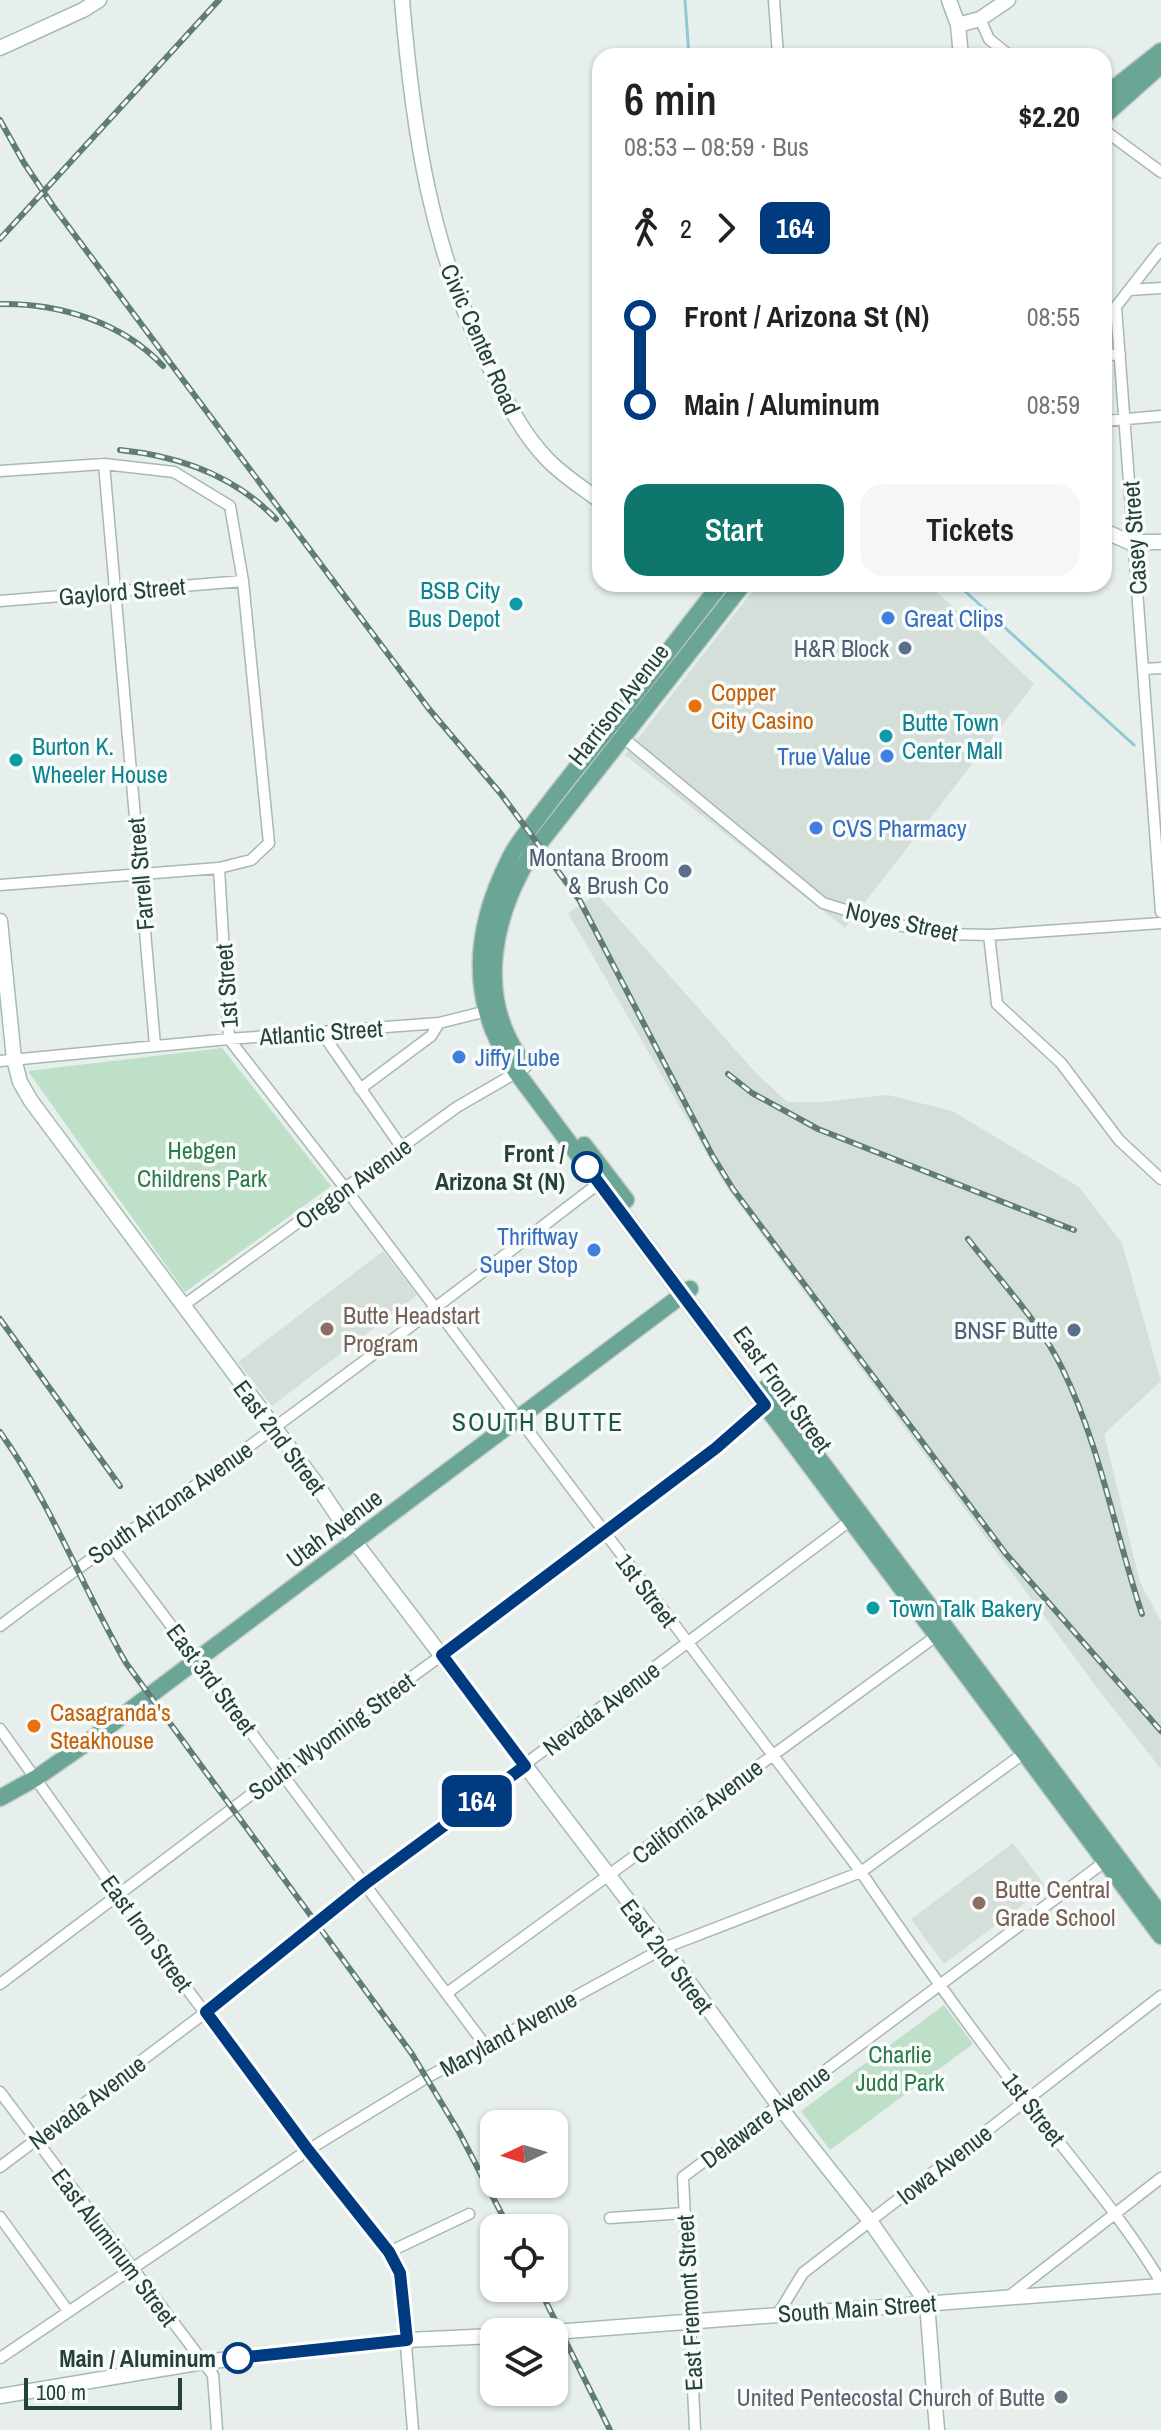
<!DOCTYPE html>
<meta charset="utf-8">
<style>
:root{--surface:#fff;--page:#f6f6f6;--text:#222;--muted:#767676;--accent:#0f766e}
body{margin:0;font-family:"Archivo Narrow",sans-serif;background:var(--page);color:var(--text);height:100vh;display:flex;flex-direction:column;font-size:30px;white-space:nowrap}
*{box-sizing:border-box;margin:0}
p{font-size:26px;color:var(--muted)}
.icon{flex:none;width:44px;height:44px;fill:none;stroke:currentColor;stroke-width:2;stroke-linecap:round;stroke-linejoin:round}
.map{position:relative;flex:1;overflow:hidden}
.sheet{position:absolute;left:592px;top:48px;width:520px;height:544px;display:flex;flex-direction:column;background:var(--surface);border-radius:24px;box-shadow:0 2px 6px #0004}
.sheet>*{flex:none}
.badge{padding:0 16px;border-radius:12px;font-size:28px;line-height:52px}
.needle{width:52px;rotate:266deg}
.tools{position:absolute;left:480px;top:2110px;display:grid;gap:16px}
.tools a{display:grid;place-items:center;width:88px;height:88px;border-radius:16px;background:var(--surface);box-shadow:0 2px 6px #0004;font-size:40px}
.scale{position:absolute;left:24px;bottom:20px;width:158px;box-sizing:border-box;padding-left:8px;border:4px solid #24423a;border-top:0;font-size:22px;line-height:28px;white-space:nowrap;color:#24423a;-webkit-text-stroke:6px #f7fbf9;paint-order:stroke}
.map>.badge{position:absolute;translate:-50% -50%;box-shadow:0 0 0 4px #fff}
.legs{display:flex;align-items:center;gap:12px;height:88px;padding:0 32px;font-size:26px}
.legs p{margin-inline-start:auto}
.overview{display:flex;align-items:center;justify-content:space-between;height:136px;padding:0 32px}
h1{font-size:44px;font-weight:600;line-height:60px}
.cta{display:flex;gap:16px;margin-top:auto;padding:16px 32px}
.cta a{flex:1;height:92px;border-radius:24px;background:var(--accent);color:#fff;font-size:32px;font-weight:600;line-height:92px;text-align:center}
.cta a+a{background:var(--page);color:var(--text)}
ul{padding:0 32px;list-style:none}
li{display:flex;align-items:center;gap:28px;height:88px;font-size:30px}
li i{display:grid;place-items:center;width:12px;height:100%;margin:0 10px;background:currentColor}
li i::after{content:'';width:20px;height:20px;margin:-10px;border:6px solid;border-radius:50%;background:var(--surface)}
li p{margin-inline-start:auto}
li:first-child i{background:linear-gradient(#0000 50%,currentColor 0)}
li:last-child i{background:linear-gradient(currentColor 50%,#0000 0)}
.map>svg:first-child{display:block}
.built{fill:#d4dfda}
.park{fill:#bfe0c8}
.lines{fill:none;stroke-linecap:round;stroke-linejoin:round}
.stream{stroke:#8ec9d4;stroke-width:3}
.street-casing{stroke:#a8b8b2;stroke-width:13}
.secondary-casing{stroke:#a4bbb3;stroke-width:17}
.primary-casing{stroke:#c2cac8;stroke-width:19}
.street{stroke:#fff;stroke-width:10}
.secondary{stroke:#fff;stroke-width:14}
.primary{stroke:#6aa596;stroke-width:16}
.rail-casing{stroke:#5f7d75;stroke-width:6}
.rail{stroke:#f7fbf9;stroke-width:3;stroke-dasharray:9;stroke-linecap:butt}
.line-1-casing{stroke:#fff;stroke-width:18}
.line-1{stroke:#003b80;stroke-width:12}
.culture-dot{fill:#0f9aa8;stroke:#f7fbf9;stroke-width:3}
.shop-dot{fill:#3f7fe0;stroke:#f7fbf9;stroke-width:3}
.service-dot{fill:#5c6f8a;stroke:#f7fbf9;stroke-width:3}
.food-dot{fill:#e8710a;stroke:#f7fbf9;stroke-width:3}
.stop-1-dot{fill:#fff;stroke:#003b80;stroke-width:4}
.education-dot{fill:#8d6e63;stroke:#f7fbf9;stroke-width:3}
.worship-dot{fill:#6b7280;stroke:#f7fbf9;stroke-width:3}
.labels{text-anchor:middle;dominant-baseline:central;stroke-width:7;stroke-linejoin:round;paint-order:stroke}
.street-label{font-size:24px;fill:#24423a;stroke:#f7fbf9}
.culture-label{font-size:24px;fill:#0d838f;stroke:#f7fbf9;text-anchor:start}
.shop-label{font-size:24px;fill:#366cbe;stroke:#f7fbf9;text-anchor:start}
.service-label{font-size:24px;fill:#4e5e75;stroke:#f7fbf9;text-anchor:end}
.food-label{font-size:24px;fill:#c56008;stroke:#f7fbf9;text-anchor:start}
.park-label{font-size:24px;fill:#2d7a4b;stroke:#f7fbf9}
.stop-label{font-size:24px;font-weight:bold;fill:#24423a;stroke:#f7fbf9;text-anchor:end}
.education-label{font-size:24px;fill:#785e54;stroke:#f7fbf9;text-anchor:start}
.worship-label{font-size:24px;fill:#5b616d;stroke:#f7fbf9;text-anchor:end}
.neighbourhood-label{font-size:26px;letter-spacing:2px;fill:#1f5548;stroke:#f7fbf9}
</style>
<div class="map">
<svg width="1161" height="2430" viewBox="0 0 1161 2430">
<rect width="100%" height="100%" fill="#e6efeb"/>
<path class="built" d="M 758,584 L 929,584 L 1034,684 L 845,928 L 625,755 Z
M 597,894 L 756,1073 L 787,1102 L 821,1102 L 888,1095 L 952,1111 L 1079,1187 L 1122,1243 L 1161,1381 L 1104,1434 L 1140,1582 L 1161,1622 L 1161,1769 L 1101,1693 L 725,1185 L 568,913 Z
M 383,1251 L 417,1295 L 272,1406 L 238,1362 Z
M 1013,1843 L 1046,1887 L 944,1964 L 911,1919 Z"/>
<path class="park" d="M 222,1048 L 331,1186 L 185,1292 L 28,1071 Z
M 944,2005 L 973,2044 L 830,2150 L 801,2111 Z"/>
<g class="lines">
<path class="stream" d="M 685,0 L 689,56
M 957,584 L 1134,745"/>
<g class="street-casing">
<path id="street" d="M 774,0 L 778,56
M 980,19 L 989,39 L 1010,56
M 1104,130 L 1161,172
M 1129,290 L 1161,288
M 1116,307 L 1161,912
M 1104,322 L 1161,249
M 1104,355 L 1120,354
M 1104,421 L 1161,416
M 104,464 L 155,1045
M 0,471 L 104,464 L 174,472 L 230,506 L 243,581 L 269,843 L 251,860 L 219,868 L 0,885
M 0,601 L 243,581
M 1145,669 L 1161,668
M 620,735 L 823,903 L 887,923 L 946,934 L 989,935 L 1161,923
M 219,868 L 229,1039 L 345,1188 L 861,1872 C 914,1950 968,2026 1026,2100 C 1072,2160 1122,2217 1161,2282
M 989,935 L 997,1004 L 1061,1063 L 1119,1140 L 1161,1179
M 322,1033 L 402,1148
M 0,1061 L 229,1039 L 439,1023 L 491,1010
M 360,1089 L 431,1036 L 439,1023
M 184,1305 L 457,1107 L 526,1067
M 110,1544 L 485,2045
M 0,1626 C 72,1571 147,1520 221,1467 C 349,1373 477,1277 603,1180
M 0,1729 L 160,1953 L 308,2150 L 389,2252 L 400,2273 L 413,2430
M 0,1984 L 281,1772 L 442,1655 L 603,1531 L 716,1448 L 769,1402
M 447,1993 L 939,1634
M 0,2092 L 213,2375 L 217,2430
M 0,2167 L 206,2012 L 365,1884 L 855,1517
M 0,2217 L 68,2311
M 610,2218 L 685,2213
M 389,2252 L 469,2214
M 1008,2297 L 1161,2178
M 778,2314 L 803,2273 L 1161,1996
M 0,2358 L 308,2150 L 426,2078 L 664,1948 L 861,1872 L 1027,1751
M 695,2430 L 683,2177 L 1107,1860"/>
</g>
<g class="secondary-casing">
<path id="secondary" d="M 402,0 C 413,131 430,247 489,366 C 506,400 521,432 547,459 C 562,475 583,488 600,501
M 949,0 L 958,25 L 961,56
M 958,25 L 980,19 L 1008,0
M 0,48 L 83,10 L 99,0
M 1104,531 L 1129,542 L 1161,542
M 0,921 L 14,1059 L 20,1082 L 31,1101 L 315,1482 L 355,1542 L 664,1948 L 779,2106 L 870,2221 L 927,2303 L 937,2430
M 554,2332 L 1161,2286
M 0,2396 L 203,2362 L 407,2340 L 494,2336"/>
</g>
<g class="primary-casing">
<path id="primary" d="M 1104,96 L 1161,51
M 1104,116 L 1161,65
M 721,584 C 683,632 646,681 608,729 C 585,757 562,786 540,815 C 530,829 516,844 509,860 C 472,933 468,1005 517,1073 L 1161,1936
M 518,1055 C 476,992 494,914 531,854 L 743,584
M 584,1145 L 626,1200
M 766,1388 L 1161,1915
M 0,1798 L 36,1778 L 85,1744 L 690,1289"/>
</g>
<use href="#street" class="street"/>
<use href="#secondary" class="secondary"/>
<use href="#primary" class="primary"/>
<g class="rail-casing">
<path id="rail" d="M 0,120 L 24,163 L 53,206 L 429,709 L 501,794 L 580,901 L 712,1155 L 733,1189 L 1006,1554 L 1161,1731
M 0,239 L 219,0
M 0,304 C 59,303 122,322 163,366
M 120,450 C 179,456 234,475 276,519
M 728,1074 L 752,1093 L 818,1129 L 1074,1230
M 968,1239 C 998,1278 1041,1324 1062,1368 C 1100,1445 1115,1533 1142,1614
M 0,1319 L 120,1486
M 0,1432 C 51,1503 82,1587 126,1663 L 412,2054 L 459,2132 L 509,2228
M 539,2288 L 610,2430"/>
</g>
<use href="#rail" class="rail"/>
</g>
<g class="lines">
<g class="line-1-casing">
<path id="line-1" d="M 238,2358 L 407,2340 L 400,2273 L 389,2252 L 308,2150 L 206,2012 L 365,1884 L 525,1766 L 442,1655 L 716,1448 L 765,1405 L 587,1167"/>
</g>
<use href="#line-1" class="line-1"/>
</g>
<g class="culture-dot">
<circle cx="516" cy="604" r="8"/>
<circle cx="886" cy="736" r="8"/>
<circle cx="16" cy="760" r="8"/>
<circle cx="873" cy="1608" r="8"/>
</g>
<g class="shop-dot">
<circle cx="888" cy="618" r="8"/>
<circle cx="887" cy="756" r="8"/>
<circle cx="816" cy="828" r="8"/>
<circle cx="459" cy="1057" r="8"/>
<circle cx="594" cy="1250" r="8"/>
</g>
<g class="service-dot">
<circle cx="905" cy="648" r="8"/>
<circle cx="685" cy="871" r="8"/>
<circle cx="1074" cy="1330" r="8"/>
</g>
<g class="food-dot">
<circle cx="695" cy="706" r="8"/>
<circle cx="34" cy="1726" r="8"/>
</g>
<g class="stop-1-dot">
<circle cx="587" cy="1167" r="14"/>
<circle cx="238" cy="2358" r="14"/>
</g>
<g class="education-dot">
<circle cx="327" cy="1329" r="8"/>
<circle cx="979" cy="1903" r="8"/>
</g>
<circle class="worship-dot" cx="1061" cy="2397" r="8"/>
<g class="labels">
<g class="street-label">
<text transform="translate(481 339) rotate(66)">Civic Center Road</text>
<text transform="translate(1134 538) rotate(-94)">Casey Street</text>
<text transform="translate(122 591) rotate(-5)">Gaylord Street</text>
<text transform="translate(618 704) rotate(-52)">Harrison Avenue</text>
<text transform="translate(140 874) rotate(-95)">Farrell Street</text>
<text transform="translate(902 921) rotate(12)">Noyes Street</text>
<text transform="translate(226 986) rotate(-94)">1st Street</text>
<text transform="translate(321 1032) rotate(-4)">Atlantic Street</text>
<text transform="translate(353 1183) rotate(-36)">Oregon Avenue</text>
<text transform="translate(783 1389) rotate(54)">East Front Street</text>
<text transform="translate(280 1437) rotate(53)">East 2nd Street</text>
<text transform="translate(170 1502) rotate(-35)">South Arizona Avenue</text>
<text transform="translate(334 1528) rotate(-37)">Utah Avenue</text>
<text transform="translate(647 1590) rotate(53)">1st Street</text>
<text transform="translate(212 1679) rotate(53)">East 3rd Street</text>
<text transform="translate(601 1708) rotate(-37)">Nevada Avenue</text>
<text transform="translate(331 1736) rotate(-36)">South Wyoming Street</text>
<text transform="translate(697 1811) rotate(-37)">California Avenue</text>
<text transform="translate(147 1933) rotate(54)">East Iron Street</text>
<text transform="translate(667 1956) rotate(53)">East 2nd Street</text>
<text transform="translate(508 2033) rotate(-29)">Maryland Avenue</text>
<text transform="translate(87 2102) rotate(-37)">Nevada Avenue</text>
<text transform="translate(1034 2109) rotate(52)">1st Street</text>
<text transform="translate(765 2116) rotate(-37)">Delaware Avenue</text>
<text transform="translate(944 2164) rotate(-38)">Iowa Avenue</text>
<text transform="translate(115 2247) rotate(53)">East Aluminum Street</text>
<text transform="translate(689 2303) rotate(-93)">East Fremont Street</text>
<text transform="translate(857 2308) rotate(-4)">South Main Street</text>
</g>
<g class="culture-label">
<text x="500" y="590" text-anchor="end">BSB City<tspan x="500" dy="28">Bus Depot</tspan></text>
<text x="902" y="722">Butte Town<tspan x="902" dy="28">Center Mall</tspan></text>
<text x="32" y="746">Burton K.<tspan x="32" dy="28">Wheeler House</tspan></text>
<text x="889" y="1608">Town Talk Bakery</text>
</g>
<g class="shop-label">
<text x="904" y="618">Great Clips</text>
<text x="871" y="756" text-anchor="end">True Value</text>
<text x="832" y="828">CVS Pharmacy</text>
<text x="475" y="1057">Jiffy Lube</text>
<text x="578" y="1236" text-anchor="end">Thriftway<tspan x="578" dy="28">Super Stop</tspan></text>
</g>
<g class="service-label">
<text x="889" y="648">H&amp;R Block</text>
<text x="669" y="857">Montana Broom<tspan x="669" dy="28">&amp; Brush Co</tspan></text>
<text x="1058" y="1330">BNSF Butte</text>
</g>
<g class="food-label">
<text x="711" y="692">Copper<tspan x="711" dy="28">City Casino</tspan></text>
<text x="50" y="1712">Casagranda's<tspan x="50" dy="28">Steakhouse</tspan></text>
</g>
<g class="park-label">
<text x="202" y="1150">Hebgen<tspan x="202" dy="28">Childrens Park</tspan></text>
<text x="900" y="2054">Charlie<tspan x="900" dy="28">Judd Park</tspan></text>
</g>
<g class="stop-label">
<text x="565" y="1153">Front /<tspan x="565" dy="28">Arizona St (N)</tspan></text>
<text x="216" y="2358">Main / Aluminum</text>
</g>
<g class="education-label">
<text x="343" y="1315">Butte Headstart<tspan x="343" dy="28">Program</tspan></text>
<text x="995" y="1889">Butte Central<tspan x="995" dy="28">Grade School</tspan></text>
</g>
<g class="worship-label">
<text x="1045" y="2397">United Pentecostal Church of Butte</text>
</g>
<g class="neighbourhood-label">
<text x="538" y="1421">SOUTH BUTTE</text>
</g>
</g>
</svg>
<div class="tools">
<a><svg class="needle" viewBox="-14 -14 28 28"><path d="M0-13l5 13h-10z" fill="#e53935"/><path d="M0 13l5-13h-10z" fill="#767676"/></svg></a>
<a><svg class="icon" aria-label="locate" viewBox="0 0 24 24"><circle cx="12" cy="12" r="6"/><path d="M12 2v4M12 18v4M2 12h4M18 12h4"/></svg></a>
<a><svg class="icon" aria-label="layers" viewBox="0 0 24 24"><path d="M12 4l9 5-9 5-9-5zM3 14l9 5 9-5"/></svg></a>
</div>
<div class="scale">100 m</div>
<b class="badge" style="left:477px;top:1801px;background:#003b80;color:#fff">164</b>
<section class="sheet">
<div class="overview"><div><h1>6 min</h1><p>08:53 – 08:59 · Bus</p></div><b>$2.20</b></div>
<div class="legs"><svg class="icon" aria-label="walk" viewBox="0 0 24 24"><circle cx="13" cy="4" r="2"/><path d="M13 8l-2 6 4 7M11 14l-3 7M7 12l3-4h3l4 4"/></svg>2<svg class="icon" aria-label="forward" viewBox="0 0 24 24"><path d="M9 5l7 7-7 7"/></svg><b class="badge" style="background:#003b80;color:#fff">164</b></div>
<ul>
<li><i style="color:#003b80"></i><b>Front / Arizona St (N)</b><p>08:55</p></li>
<li><i style="color:#003b80"></i><b>Main / Aluminum</b><p>08:59</p></li>
</ul>
<div class="cta"><a>Start</a><a>Tickets</a></div>
</section>
</div>
